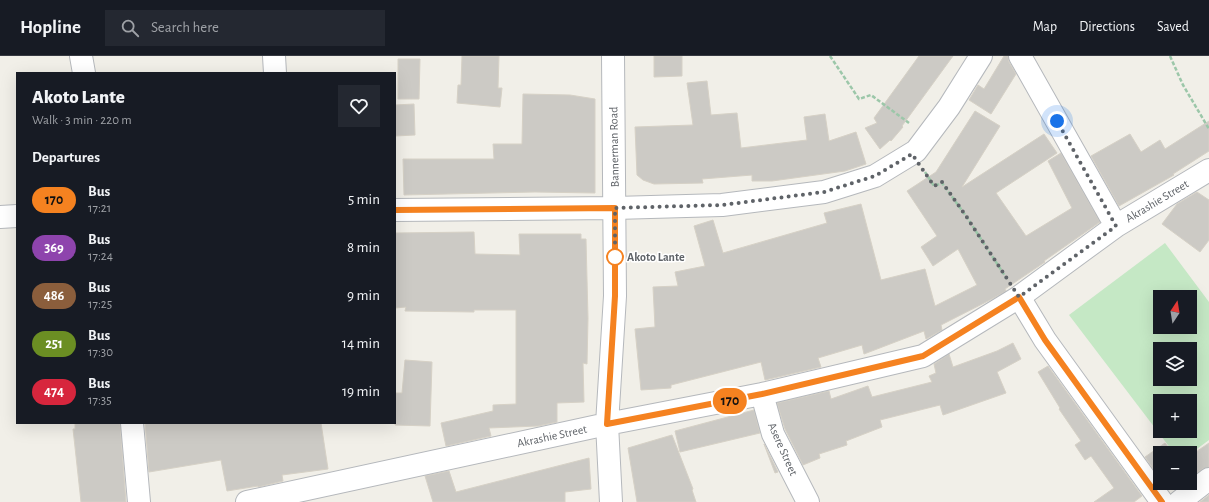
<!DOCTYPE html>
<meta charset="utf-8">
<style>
:root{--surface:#171b24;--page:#242831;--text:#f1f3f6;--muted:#9ea1a6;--line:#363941}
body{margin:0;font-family:"Alegreya Sans",sans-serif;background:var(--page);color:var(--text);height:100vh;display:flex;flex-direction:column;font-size:15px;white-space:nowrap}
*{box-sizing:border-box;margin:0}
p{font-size:13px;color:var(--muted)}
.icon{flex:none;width:22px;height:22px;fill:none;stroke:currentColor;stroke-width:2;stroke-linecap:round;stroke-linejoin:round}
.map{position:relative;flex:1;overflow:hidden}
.drawer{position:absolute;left:16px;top:16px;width:380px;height:352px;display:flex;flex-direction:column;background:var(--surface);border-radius:0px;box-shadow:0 4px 16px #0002}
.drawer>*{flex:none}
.badge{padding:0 8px;border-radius:13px;font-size:14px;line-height:26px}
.needle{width:26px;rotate:12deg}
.fabs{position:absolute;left:1153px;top:234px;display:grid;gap:8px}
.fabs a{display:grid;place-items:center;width:44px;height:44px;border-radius:0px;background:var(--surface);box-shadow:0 4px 16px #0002;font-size:20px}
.you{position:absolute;width:20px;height:20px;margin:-10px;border:3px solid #fff;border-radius:50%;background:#1a73e8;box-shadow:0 0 0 6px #1a73e833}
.map>.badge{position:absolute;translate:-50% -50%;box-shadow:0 0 0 2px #fff}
h2{padding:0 16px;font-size:15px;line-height:36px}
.round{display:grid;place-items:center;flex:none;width:42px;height:42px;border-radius:0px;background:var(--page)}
.summary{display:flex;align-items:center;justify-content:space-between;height:68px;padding:0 16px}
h1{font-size:19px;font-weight:800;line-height:30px}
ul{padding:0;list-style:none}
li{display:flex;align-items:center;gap:12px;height:48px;padding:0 16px}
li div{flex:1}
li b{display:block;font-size:15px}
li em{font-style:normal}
li .badge{min-width:44px;font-weight:700;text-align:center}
header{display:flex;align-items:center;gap:24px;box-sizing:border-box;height:56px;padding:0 20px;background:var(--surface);border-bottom:1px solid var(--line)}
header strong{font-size:19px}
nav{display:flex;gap:22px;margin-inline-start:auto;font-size:14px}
.search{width:280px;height:36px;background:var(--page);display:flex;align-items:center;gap:10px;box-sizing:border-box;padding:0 14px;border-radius:0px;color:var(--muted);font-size:15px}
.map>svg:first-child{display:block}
.green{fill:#c5e8c5;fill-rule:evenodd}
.building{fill:#cccac5;stroke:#d6d1c6}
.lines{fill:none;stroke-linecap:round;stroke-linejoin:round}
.minor-casing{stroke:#b5b8bc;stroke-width:24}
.path{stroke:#9cc7a9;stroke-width:2.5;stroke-dasharray:4 2;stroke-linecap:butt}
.minor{stroke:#fff;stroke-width:22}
.line-casing{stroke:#fff;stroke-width:9}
.line{stroke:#f58220;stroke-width:6}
.walk{stroke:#5f6368;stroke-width:4;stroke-dasharray:0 7.2}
.stop-dot{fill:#fff;stroke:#f58220;stroke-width:2}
.labels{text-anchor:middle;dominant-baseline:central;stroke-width:3;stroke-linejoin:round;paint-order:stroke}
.street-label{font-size:12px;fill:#5f6368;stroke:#fff}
.stop-label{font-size:12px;font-weight:bold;fill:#5f6368;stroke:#fff;text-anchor:start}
</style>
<header>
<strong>Hopline</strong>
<div class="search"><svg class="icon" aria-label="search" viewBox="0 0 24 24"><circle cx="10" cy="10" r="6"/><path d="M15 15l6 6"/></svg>Search here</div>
<nav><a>Map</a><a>Directions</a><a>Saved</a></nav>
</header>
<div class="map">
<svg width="1209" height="446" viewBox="0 0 1209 446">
<rect width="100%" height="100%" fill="#f1efe8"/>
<path class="green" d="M 1165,187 L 1209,246 L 1209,384 L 1190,398 L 1174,397 L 1069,259 ZM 1160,241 L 1190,241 L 1190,271 L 1160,271 ZM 1160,293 L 1190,293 L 1190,323 L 1160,323 ZM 1160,345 L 1190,345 L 1190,375 L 1160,375 Z"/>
<path class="building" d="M 462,0 L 499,0 L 498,32 L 502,32 L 500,51 L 457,47 L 458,29 L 461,29 Z
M 654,0 L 682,0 L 682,20 L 654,21 Z
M 919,0 L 953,0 L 902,70 L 903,71 L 891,85 L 890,84 L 880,93 L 865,72 L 877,67 L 874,62 Z
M 1004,0 L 1008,0 L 1009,6 L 1016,18 L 991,58 L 969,44 L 978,29 L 984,33 Z
M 398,3 L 420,3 L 419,43 L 398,43 Z
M 707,25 L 711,59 L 737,57 L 741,92 L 807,84 L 804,61 L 825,58 L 829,85 L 856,76 L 866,108 L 845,115 L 772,125 L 752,125 L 752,119 L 702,123 L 703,127 L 654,128 L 643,124 L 637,119 L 635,71 L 693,69 L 687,27 Z
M 523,38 L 570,39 L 595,43 L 595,137 L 535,136 L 404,139 L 403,103 L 494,103 L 493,88 L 522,88 Z
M 414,48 L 415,79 L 395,80 L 395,49 Z
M 975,55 L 1000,70 L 962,131 L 1044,78 L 1057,97 L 996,137 L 1026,180 L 1072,152 L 1048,105 L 1061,97 L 1100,166 L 1044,205 L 1045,206 L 1042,208 L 1005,233 L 1006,235 L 990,244 L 941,269 L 942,274 L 926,283 L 924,275 L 864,298 L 862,289 L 818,302 L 821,311 L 765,324 L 761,306 L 671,329 L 671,332 L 641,334 L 635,273 L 655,271 L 653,231 L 678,230 L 675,216 L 705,210 L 694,170 L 713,164 L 723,197 L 827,167 L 824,157 L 861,148 L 881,224 L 925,213 L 935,250 L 977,229 L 958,193 L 933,210 L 921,191 L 937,180 L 907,135 L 936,116 Z
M 1209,65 L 1209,95 L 1173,118 L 1174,119 L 1119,150 L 1091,100 L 1130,78 L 1141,96 L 1160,84 L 1165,93 Z
M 1197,136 L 1209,144 L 1209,184 L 1200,196 L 1162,168 L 1177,148 Z
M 474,176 L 475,198 L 520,199 L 519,178 L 581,178 L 581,183 L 586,183 L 588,262 L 587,308 L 583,307 L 584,346 L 557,347 L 557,366 L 538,370 L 489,372 L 491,380 L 446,390 L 441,367 L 493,355 L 493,349 L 516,348 L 516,254 L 474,254 L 474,256 L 405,255 L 406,251 L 395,252 L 395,177 Z
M 1013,287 L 1021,303 L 997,316 L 1006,337 L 943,359 L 940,349 L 880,364 L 882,371 L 846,385 L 847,389 L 819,398 L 820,402 L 803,409 L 785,373 L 777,347 L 829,335 L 831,343 L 868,330 L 872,341 L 932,326 L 929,320 L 936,317 L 934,308 L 949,298 L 953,311 L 997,295 Z
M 405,304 L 432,306 L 430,370 L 395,369 L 395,337 L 402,337 Z
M 1048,310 L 1142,440 L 1134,446 L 1094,446 L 1114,432 L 1091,400 L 1085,404 L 1075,389 L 1081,385 L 1059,353 L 1060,352 L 1038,316 Z
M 754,354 L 760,377 L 680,396 L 675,375 Z
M 75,367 L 120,367 L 126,446 L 81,446 L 73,373 L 75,373 Z
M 145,367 L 321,367 L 328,413 L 282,419 L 283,425 L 258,431 L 258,430 L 227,435 L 221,404 L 149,416 Z
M 672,379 L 693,433 L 692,434 L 696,446 L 637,446 L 628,392 Z
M 1165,387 L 1173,397 L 1160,397 L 1160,422 L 1145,401 Z
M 1209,387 L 1209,411 L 1202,413 L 1190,422 L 1190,400 Z
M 764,388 L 778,416 L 775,417 Z
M 589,402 L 591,433 L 565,436 L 565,446 L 433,446 L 425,420 L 449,415 L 456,436 Z
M 1169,427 L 1183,427 L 1174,434 Z
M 1209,439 L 1209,446 L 1200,446 Z"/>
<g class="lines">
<g class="minor-casing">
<path id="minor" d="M 81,0 L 84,17
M 274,0 L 275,17
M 1020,0 L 1116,170
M 395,154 L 615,152 L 722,149 L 824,136 L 875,120 L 916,95 L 949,51 L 981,0
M 0,161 L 17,160
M 1019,241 L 1045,284 L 1162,446
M 762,338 L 773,378 L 808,446
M 132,367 L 139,446
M 247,446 L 607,368 L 762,338 L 923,300 L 1019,241 L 1116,170 L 1209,114
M 611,446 L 607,368 L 615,240 L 613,0
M 1179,446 L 1209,423"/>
</g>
<path class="path" d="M 830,0 L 859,43 L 871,39 L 909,67
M 1170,0 L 1183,29 L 1209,73
M 925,116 L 934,130 L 942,127 L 966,160 L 1007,223"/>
<use href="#minor" class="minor"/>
</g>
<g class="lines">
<g class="line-casing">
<path id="line" d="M 395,154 L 615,152 L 615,240 L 607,368 L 762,338 L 923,300 L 1019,241 L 1045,284 L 1162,446"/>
</g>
<use href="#line" class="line"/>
<path class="walk" d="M 615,201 L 615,152 L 722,149 L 824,136 L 875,120 L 912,98 L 934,130 L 942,126 L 966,160 L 1019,241 L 1116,170 L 1057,65"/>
</g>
<circle class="stop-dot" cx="615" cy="201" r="8"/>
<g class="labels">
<g class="street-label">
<text transform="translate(614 91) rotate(-91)">Bannerman Road</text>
<text transform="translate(1157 145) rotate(-31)">Akrashie Street</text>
<text transform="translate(552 380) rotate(-12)">Akrashie Street</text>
<text transform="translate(783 393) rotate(66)">Asere Street</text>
</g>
<g class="stop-label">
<text x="627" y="201">Akoto Lante</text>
</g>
</g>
</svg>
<div class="fabs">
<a><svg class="needle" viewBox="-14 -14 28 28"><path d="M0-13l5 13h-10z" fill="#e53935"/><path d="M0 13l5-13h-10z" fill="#9ea1a6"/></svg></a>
<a><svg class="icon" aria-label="layers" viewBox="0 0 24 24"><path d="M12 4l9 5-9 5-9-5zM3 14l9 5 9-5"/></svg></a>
<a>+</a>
<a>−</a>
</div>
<div class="you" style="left:1057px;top:65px"></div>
<b class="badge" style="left:730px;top:345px;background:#f58220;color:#111">170</b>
<section class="drawer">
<div class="summary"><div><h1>Akoto Lante</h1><p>Walk · 3 min · 220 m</p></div><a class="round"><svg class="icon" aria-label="heart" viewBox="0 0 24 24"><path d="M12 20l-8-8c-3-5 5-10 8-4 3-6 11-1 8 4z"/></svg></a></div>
<h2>Departures</h2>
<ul>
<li><span class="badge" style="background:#f58220;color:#111">170</span><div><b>Bus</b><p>17:21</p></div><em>5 min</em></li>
<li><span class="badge" style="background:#8e44ad;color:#fff">369</span><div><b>Bus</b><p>17:24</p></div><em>8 min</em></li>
<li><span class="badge" style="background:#8b5e3c;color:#fff">486</span><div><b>Bus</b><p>17:25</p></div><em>9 min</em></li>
<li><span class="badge" style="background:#6b8e23;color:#fff">251</span><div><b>Bus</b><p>17:30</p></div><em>14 min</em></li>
<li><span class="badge" style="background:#d7263d;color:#fff">474</span><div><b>Bus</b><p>17:35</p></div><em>19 min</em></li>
</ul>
</section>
</div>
